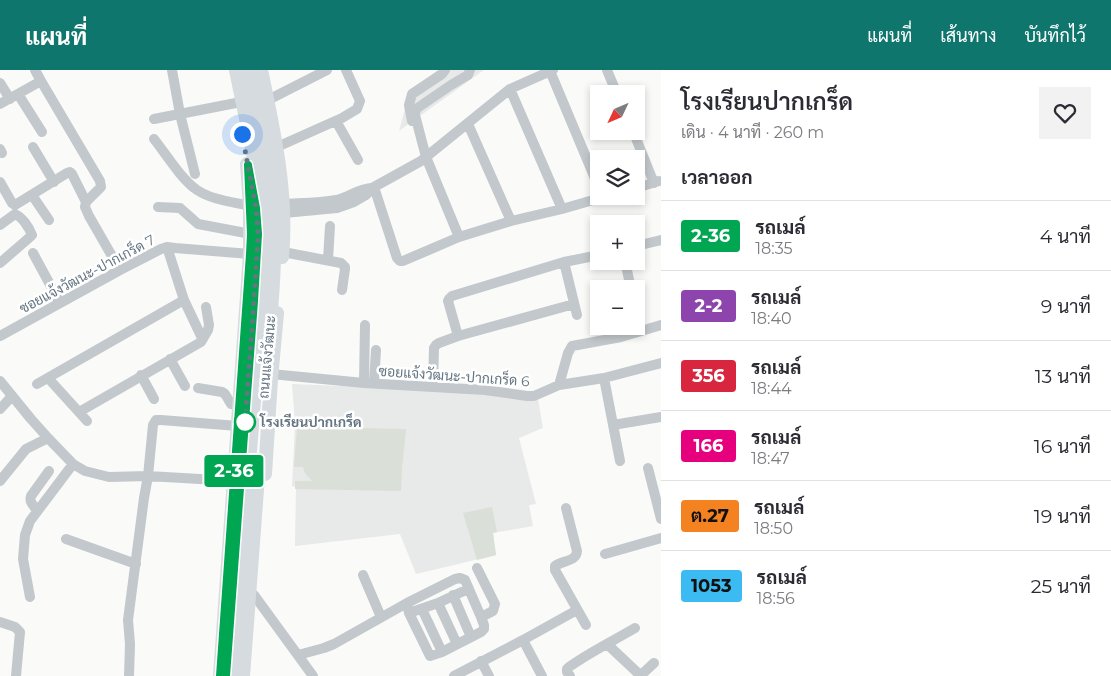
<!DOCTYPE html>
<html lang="th">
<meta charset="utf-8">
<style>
:root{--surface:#fff;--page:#f2f2f3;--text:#2b2b33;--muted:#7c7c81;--line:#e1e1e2;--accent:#0f766e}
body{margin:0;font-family:Montserrat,Sarabun,sans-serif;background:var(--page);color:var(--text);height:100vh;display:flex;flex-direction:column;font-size:19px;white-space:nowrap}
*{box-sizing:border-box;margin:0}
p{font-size:16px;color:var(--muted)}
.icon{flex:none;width:28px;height:28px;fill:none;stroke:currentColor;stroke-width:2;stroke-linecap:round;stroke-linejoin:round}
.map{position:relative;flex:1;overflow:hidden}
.panel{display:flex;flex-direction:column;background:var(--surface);width:450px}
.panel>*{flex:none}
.badge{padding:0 10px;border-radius:4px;font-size:18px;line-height:32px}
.needle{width:32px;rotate:226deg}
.fabs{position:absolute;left:590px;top:15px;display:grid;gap:10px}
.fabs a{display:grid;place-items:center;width:55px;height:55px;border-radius:0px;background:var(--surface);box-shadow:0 2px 8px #0003;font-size:25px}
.you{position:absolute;width:25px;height:25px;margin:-12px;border:4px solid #fff;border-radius:50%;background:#1a73e8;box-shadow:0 0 0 8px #1a73e833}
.map>.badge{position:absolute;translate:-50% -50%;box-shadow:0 0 0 2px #fff}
h2{padding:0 20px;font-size:19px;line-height:45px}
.round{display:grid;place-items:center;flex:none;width:52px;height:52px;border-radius:0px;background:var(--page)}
.summary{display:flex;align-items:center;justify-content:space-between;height:85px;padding:0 20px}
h1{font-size:24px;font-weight:600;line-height:38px}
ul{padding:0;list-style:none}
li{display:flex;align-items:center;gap:15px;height:70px;padding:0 20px;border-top:1px solid var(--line)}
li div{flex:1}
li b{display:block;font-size:19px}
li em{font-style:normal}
li .badge{min-width:55px;font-weight:700;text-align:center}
header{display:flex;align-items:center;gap:30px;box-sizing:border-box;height:70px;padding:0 25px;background:var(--accent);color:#fff}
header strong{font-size:24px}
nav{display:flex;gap:28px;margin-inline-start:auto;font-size:18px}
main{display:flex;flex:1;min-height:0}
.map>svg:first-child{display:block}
.built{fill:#e8e9e9}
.green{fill:#dadfd7}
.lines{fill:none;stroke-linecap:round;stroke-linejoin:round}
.minor{stroke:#c3c8cc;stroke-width:10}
.major{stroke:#d6dbdf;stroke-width:14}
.line-casing{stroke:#fff;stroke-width:11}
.line{stroke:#00a651;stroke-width:8}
.walk{stroke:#657683;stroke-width:5;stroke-dasharray:0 9}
.stop-dot{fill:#fff;stroke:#00a651;stroke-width:2.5}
.labels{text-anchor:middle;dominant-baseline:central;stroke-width:5;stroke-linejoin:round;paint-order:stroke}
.street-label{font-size:14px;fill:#657683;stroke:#fff}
.stop-label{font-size:14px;font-weight:bold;fill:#657683;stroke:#fff;text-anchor:start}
</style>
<header>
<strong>แผนที่</strong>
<nav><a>แผนที่</a><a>เส้นทาง</a><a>บันทึกไว้</a></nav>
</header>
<main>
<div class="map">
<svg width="661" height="606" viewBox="0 0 661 606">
<rect width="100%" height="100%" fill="#fafaf8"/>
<path class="built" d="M 438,0 L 484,0 L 399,61 L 410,20 Z
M 292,314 L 445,320 L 538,329 L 543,358 L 519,368 L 536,434 L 529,435 L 533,456 L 493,463 L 496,485 L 416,504 L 400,464 L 295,476 L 296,417 L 292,416 L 295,353 Z"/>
<path class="green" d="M 297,357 L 406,359 L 402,398 L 401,421 L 295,419 L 295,411 L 312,411 L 305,403 L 303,397 L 294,397 Z
M 492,437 L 497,462 L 493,463 L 496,485 L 477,490 L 463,443 Z"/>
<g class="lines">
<path class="minor" d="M 35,0 L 41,11 L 100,111 L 101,117 L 86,132 L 85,137 L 89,146 L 120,200
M 172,0 L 180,44 L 195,104
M 607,0 L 617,24
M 550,1 L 599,118
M 0,13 L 10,29
M 510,19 L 562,139
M 18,24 L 42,62
M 268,30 L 327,0
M 0,34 L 41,11
M 154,49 L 236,33
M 336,51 L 358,90
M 412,51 L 409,35 L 412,24 L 442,4 L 445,0
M 468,54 L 511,151
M 633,61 L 654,113
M 154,69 C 166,84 181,109 197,120 C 212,130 233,132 250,136
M 33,77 L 54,112
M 277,77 L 342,48 L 357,39 L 360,31 L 346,0
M 0,79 L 2,83
M 0,112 L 12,133 L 15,135 L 67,103 L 70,102 L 72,104 L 86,132
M 374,117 L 397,188 L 400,191 L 403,191 L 459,167 L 511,151 L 562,139 L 607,126
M 636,118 L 659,111
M 32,125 L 49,150
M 284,134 C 301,133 320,133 336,130 C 349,127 358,119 371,118
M 158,137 L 180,138 L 198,154 L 251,164
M 284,143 L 337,138 L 354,132 L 366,125 L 374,117 L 421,91 L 510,19 L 553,0
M 0,155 L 15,144 C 22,147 29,157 32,165 L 30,167 L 0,193
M 459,167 L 426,87 L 415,45 L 416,39 L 451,15 L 468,5 L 470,0
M 636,176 L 661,170
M 167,177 L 184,230 L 202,268
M 283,182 L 341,193 L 345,197 L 345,199 L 342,220
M 33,183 L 60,233
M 328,190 L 330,156
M 625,191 L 631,219
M 564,192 L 577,245
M 0,266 L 120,200 L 161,179 L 167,177 L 175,178 L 250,184
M 458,266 L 448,231 L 449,229 L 452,226 L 564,192 L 599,185
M 170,289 L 185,316
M 271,304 L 364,313 L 485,320 L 527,326 L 534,326 L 559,315 L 604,308 L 661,293
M 141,305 L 154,329
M 48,308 L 87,351
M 604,308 L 620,391
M 0,311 L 31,349 L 48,368 L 73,394 L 85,401 L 109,407 L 148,406 L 234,411
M 364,313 L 365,255
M 374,313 L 376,280
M 37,314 L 184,230
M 559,315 L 568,283 L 572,276 L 621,267 L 661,255
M 433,317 L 434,278 L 436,275 L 439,273 L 458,266 L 574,234
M 198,318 L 222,322 L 225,324 L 231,334 L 239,335
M 0,339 L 12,326
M 79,342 L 201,272 L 208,260 L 209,255 L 206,237
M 613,355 L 661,347
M 648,398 L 661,449
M 0,411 L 26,379 L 48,368
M 566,438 L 577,481 C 576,492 563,490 555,496 L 555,500 L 586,555
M 37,440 C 33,435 29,432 31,426 L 49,401
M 66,469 L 136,494
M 605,484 L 661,468
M 363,505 L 381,547
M 254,525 L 313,606
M 453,525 L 471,567
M 30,527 L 23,489 L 25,465 L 30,451 L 73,394
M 407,533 L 455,509 L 460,508 L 465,510 L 481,547
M 438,533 L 457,574
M 422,539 L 442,582
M 409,543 L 430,586 L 442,582 L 481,562 L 484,559 L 484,555 L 481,547 L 493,541 L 495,534 L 477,498
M 0,552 L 15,557 L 20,562 L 16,606
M 523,570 L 542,606
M 607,574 L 641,606
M 298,585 L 324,578 L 334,574 L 407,533 L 409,543 L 438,533 L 468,519
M 481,591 L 489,606
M 129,606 L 130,574 L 128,550 L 144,428 L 148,406 L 153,355 L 156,350 L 161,350 L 238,356
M 454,606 L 523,570 L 577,540
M 570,606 L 567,602 L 567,599 L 569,597 C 590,582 613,571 635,558
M 640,606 L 654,593"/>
<path class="major" d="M 247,0 C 258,56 271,113 274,170 C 275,198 272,226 270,254
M 261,0 C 274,62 288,124 282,187
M 265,404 L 271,309 L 277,243
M 220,606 L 250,184 L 250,136 L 247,94
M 232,606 L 261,243 L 263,176 L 262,141 L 257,102 L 236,0
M 243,606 L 259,393"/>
</g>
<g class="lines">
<g class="line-casing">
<path id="line" d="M 220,606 L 250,184 L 251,164 L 248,95 L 256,138 L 258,164 L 254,231 L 226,606"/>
</g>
<use href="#line" class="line"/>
<path class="walk" d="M 242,64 L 256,138 L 258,164 L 254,231 L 245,352"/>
</g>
<circle class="stop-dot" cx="245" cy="352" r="10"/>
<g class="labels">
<g class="street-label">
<text transform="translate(87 204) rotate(-28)">ซอยแจ้งวัฒนะ-ปากเกร็ด 7</text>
<text transform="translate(267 287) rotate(-85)">ถนนแจ้งวัฒนะ</text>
<text transform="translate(454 306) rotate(4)">ซอยแจ้งวัฒนะ-ปากเกร็ด 6</text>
</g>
<g class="stop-label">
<text x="260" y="352">โรงเรียนปากเกร็ด</text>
</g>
</g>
</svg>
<div class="fabs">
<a><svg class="needle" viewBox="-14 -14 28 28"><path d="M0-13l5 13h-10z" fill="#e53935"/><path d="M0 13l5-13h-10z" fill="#7c7c81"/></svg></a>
<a><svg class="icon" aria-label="layers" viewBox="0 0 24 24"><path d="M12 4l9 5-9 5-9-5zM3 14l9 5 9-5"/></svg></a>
<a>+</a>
<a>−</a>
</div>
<div class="you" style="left:242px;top:64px"></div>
<b class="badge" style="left:234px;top:401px;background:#00a651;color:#fff">2-36</b>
</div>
<section class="panel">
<div class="summary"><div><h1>โรงเรียนปากเกร็ด</h1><p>เดิน · 4 นาที · 260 m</p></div><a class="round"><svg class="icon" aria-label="heart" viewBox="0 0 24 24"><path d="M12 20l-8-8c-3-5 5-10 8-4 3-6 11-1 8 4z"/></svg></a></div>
<h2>เวลาออก</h2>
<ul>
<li><span class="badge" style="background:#00a651;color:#fff">2-36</span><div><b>รถเมล์</b><p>18:35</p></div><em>4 นาที</em></li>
<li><span class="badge" style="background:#8e44ad;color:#fff">2-2</span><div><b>รถเมล์</b><p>18:40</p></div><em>9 นาที</em></li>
<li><span class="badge" style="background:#d7263d;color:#fff">356</span><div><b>รถเมล์</b><p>18:44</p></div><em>13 นาที</em></li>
<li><span class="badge" style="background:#e6007e;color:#fff">166</span><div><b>รถเมล์</b><p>18:47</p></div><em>16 นาที</em></li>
<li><span class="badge" style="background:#f58220;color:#111">ต.27</span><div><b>รถเมล์</b><p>18:50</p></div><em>19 นาที</em></li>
<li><span class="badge" style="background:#3cbbf2;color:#111">1053</span><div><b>รถเมล์</b><p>18:56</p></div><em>25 นาที</em></li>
</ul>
</section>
</main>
